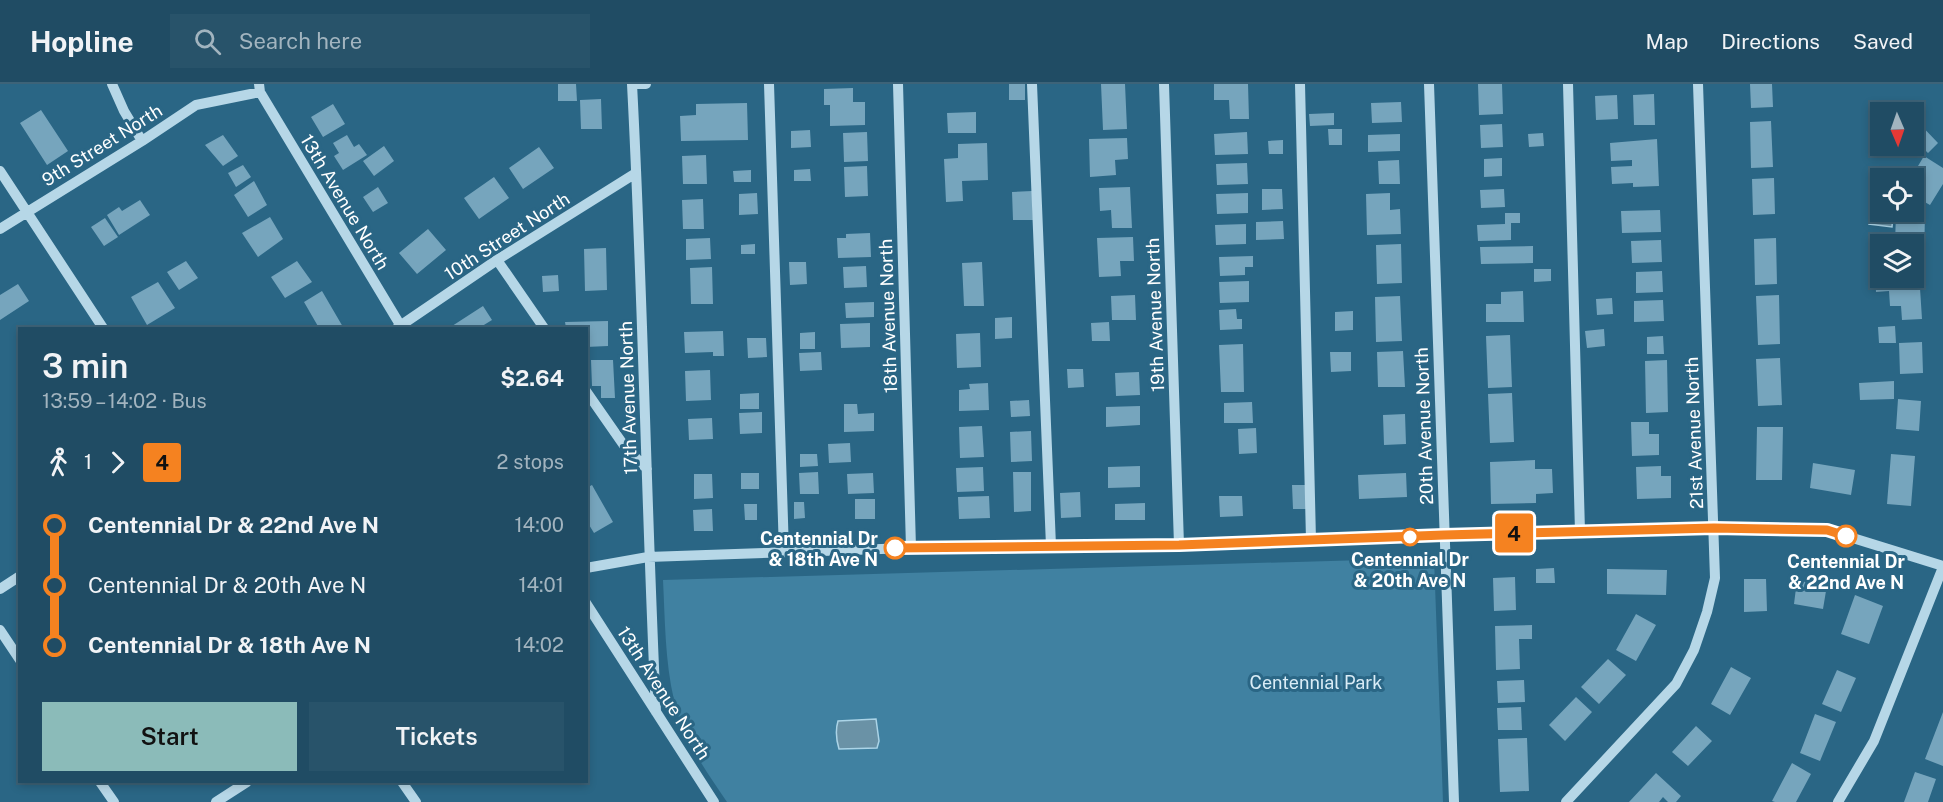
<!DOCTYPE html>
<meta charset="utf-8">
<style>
:root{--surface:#204c64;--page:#28536a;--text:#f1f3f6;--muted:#a2b4bf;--line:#3d6378;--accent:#8bbbb9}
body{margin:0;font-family:"Public Sans",sans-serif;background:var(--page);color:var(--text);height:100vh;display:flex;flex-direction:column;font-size:22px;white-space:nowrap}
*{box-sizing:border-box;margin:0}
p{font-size:20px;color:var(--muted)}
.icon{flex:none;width:33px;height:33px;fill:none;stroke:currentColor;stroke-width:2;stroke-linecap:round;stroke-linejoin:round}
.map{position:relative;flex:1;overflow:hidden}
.drawer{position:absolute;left:18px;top:243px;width:570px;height:456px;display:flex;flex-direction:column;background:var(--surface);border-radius:0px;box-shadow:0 3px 9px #0003,0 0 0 2px var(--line)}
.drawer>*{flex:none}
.badge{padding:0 12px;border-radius:4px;font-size:21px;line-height:39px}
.needle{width:39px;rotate:178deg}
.tools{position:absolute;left:1870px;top:18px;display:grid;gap:12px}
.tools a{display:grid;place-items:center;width:54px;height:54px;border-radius:0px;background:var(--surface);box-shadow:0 3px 9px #0003,0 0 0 2px var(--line);font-size:30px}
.map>.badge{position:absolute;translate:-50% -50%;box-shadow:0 0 0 3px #fff}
.legs{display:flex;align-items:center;gap:9px;height:66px;padding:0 24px;font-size:20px}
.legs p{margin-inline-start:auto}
.overview{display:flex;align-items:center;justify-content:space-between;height:102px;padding:0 24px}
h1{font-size:33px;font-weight:600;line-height:45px}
.cta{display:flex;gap:12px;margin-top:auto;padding:12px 24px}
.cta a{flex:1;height:69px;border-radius:0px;background:var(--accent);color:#111;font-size:24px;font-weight:600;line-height:69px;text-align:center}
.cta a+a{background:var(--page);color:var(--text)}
ul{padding:0 24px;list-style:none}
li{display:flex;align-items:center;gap:21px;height:60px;font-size:22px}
li i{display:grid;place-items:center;width:9px;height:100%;margin:0 8px;background:currentColor}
li i::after{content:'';width:15px;height:15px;margin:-8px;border:4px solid;border-radius:50%;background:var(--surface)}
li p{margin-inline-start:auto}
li:first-child i{background:linear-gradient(#0000 50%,currentColor 0)}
li:last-child i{background:linear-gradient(currentColor 50%,#0000 0)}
header{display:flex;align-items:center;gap:36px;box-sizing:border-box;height:84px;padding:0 30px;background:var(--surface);border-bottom:2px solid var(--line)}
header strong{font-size:28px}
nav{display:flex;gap:33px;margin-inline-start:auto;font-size:21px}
.search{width:420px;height:54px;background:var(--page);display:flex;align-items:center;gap:15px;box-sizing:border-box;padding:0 21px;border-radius:0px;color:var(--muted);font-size:22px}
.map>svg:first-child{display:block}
.green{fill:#4081a1}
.water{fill:#6a92a6;stroke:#abd4e7;stroke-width:1.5}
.building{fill:#76a5bd}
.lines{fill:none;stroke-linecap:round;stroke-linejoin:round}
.minor{stroke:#b6d7e7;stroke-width:10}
.line-1-casing{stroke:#fff;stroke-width:14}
.line-1{stroke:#f58220;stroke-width:9}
.stop-1-dot{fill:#fff;stroke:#f58220;stroke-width:3}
.labels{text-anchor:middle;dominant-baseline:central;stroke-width:6;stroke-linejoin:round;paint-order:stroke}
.street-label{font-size:18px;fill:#fff;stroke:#2a6685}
.stop-label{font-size:18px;font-weight:bold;fill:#fff;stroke:#2a6685}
.park-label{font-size:18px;fill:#d9ecf6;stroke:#2a6685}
</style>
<header>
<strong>Hopline</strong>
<div class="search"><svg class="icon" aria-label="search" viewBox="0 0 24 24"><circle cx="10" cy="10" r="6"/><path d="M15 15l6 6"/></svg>Search here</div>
<nav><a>Map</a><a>Directions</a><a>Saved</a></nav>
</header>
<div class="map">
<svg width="1943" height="718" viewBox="0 0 1943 718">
<rect width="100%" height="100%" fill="#2a6685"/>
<path class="green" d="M 1434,474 L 1443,718 L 727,718 C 706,687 682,654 674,616 C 665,577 665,536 663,496 Z"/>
<path class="water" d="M 1870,128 L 1893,131 L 1892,143 L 1869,140 Z
M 876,635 L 879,657 L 877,664 L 839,665 C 836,655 835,647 838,637 Z"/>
<path class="building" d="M 558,0 L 576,0 L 577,17 L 558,17 Z
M 1009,0 L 1025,0 L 1025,16 L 1009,16 Z
M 1101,0 L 1125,0 L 1127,45 L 1103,46 Z
M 1214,0 L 1248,0 L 1249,35 L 1230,35 L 1229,16 L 1214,16 Z
M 1478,0 L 1502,0 L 1503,30 L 1479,31 Z
M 1750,0 L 1772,0 L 1773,23 L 1751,24 Z
M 853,4 L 853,18 L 865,18 L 865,41 L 830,42 L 830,21 L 824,21 L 824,5 Z
M 1654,10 L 1655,41 L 1634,41 L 1633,11 Z
M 1617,11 L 1618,35 L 1596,36 L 1595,12 Z
M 601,15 L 602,45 L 581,45 L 580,16 Z
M 1401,18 L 1402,38 L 1372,39 L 1371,19 Z
M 747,19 L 748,56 L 681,57 L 680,32 L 696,31 L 696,20 Z
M 333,20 L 345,40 L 323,53 L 311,33 Z
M 41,26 L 68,67 L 47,81 L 20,39 Z
M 976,28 L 976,49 L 948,49 L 947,29 Z
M 1334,29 L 1334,41 L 1310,42 L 1309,30 Z
M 1916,36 L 1938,59 L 1928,69 L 1914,55 L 1914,38 Z
M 1771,37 L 1773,83 L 1751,84 L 1750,38 Z
M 1502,40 L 1503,63 L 1481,64 L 1480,41 Z
M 1328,45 L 1342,45 L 1342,61 L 1329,61 Z
M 810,46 L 811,63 L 791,64 L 791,47 Z
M 867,48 L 868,77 L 844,78 L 843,49 Z
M 1247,48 L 1248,70 L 1215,71 L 1214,50 Z
M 1543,49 L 1544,62 L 1529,63 L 1528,50 Z
M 1400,50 L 1400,67 L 1368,68 L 1368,51 Z
M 223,51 L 238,72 L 223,82 L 205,61 Z
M 347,51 L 354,63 L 359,60 L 367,71 L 343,86 L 334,72 L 339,69 L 333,59 Z
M 1127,54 L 1128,75 L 1115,76 L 1116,91 L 1090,93 L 1089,55 Z
M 1657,55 L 1659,102 L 1633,103 L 1633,99 L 1612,100 L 1611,83 L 1632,82 L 1632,76 L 1611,77 L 1610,59 Z
M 1283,56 L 1283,70 L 1269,70 L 1268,57 Z
M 987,59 L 988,96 L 962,97 L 963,117 L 946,118 L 944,75 L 958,74 L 958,60 Z
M 384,62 L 394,77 L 374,92 L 363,77 Z
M 539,63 L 554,84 L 523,105 L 509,84 Z
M 706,71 L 707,100 L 683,100 L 682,72 Z
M 1924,72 L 1943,84 L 1943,100 L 1930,121 L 1914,112 L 1914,104 L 1919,95 L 1912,92 Z
M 1502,74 L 1502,92 L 1484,93 L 1484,75 Z
M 1399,76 L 1400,100 L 1379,100 L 1378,77 Z
M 1247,79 L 1248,100 L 1217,101 L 1216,80 Z
M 243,81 L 251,93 L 236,103 L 228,89 Z
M 867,82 L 868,112 L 845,113 L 844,83 Z
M 810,85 L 811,97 L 794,97 L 794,86 Z
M 751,86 L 751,98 L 734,98 L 733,87 Z
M 494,93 L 509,114 L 479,135 L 464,114 Z
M 1774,94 L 1775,130 L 1753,131 L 1752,95 Z
M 254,97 L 267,121 L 248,133 L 234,111 Z
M 378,103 L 388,119 L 373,128 L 363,113 Z
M 1130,103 L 1132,144 L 1112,144 L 1111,126 L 1100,127 L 1099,104 Z
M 1262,105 L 1282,105 L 1283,125 L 1262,126 Z
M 1504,105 L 1505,123 L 1481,124 L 1480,106 Z
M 1032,107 L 1033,136 L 1013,136 L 1012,108 Z
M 757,109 L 758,130 L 739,131 L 739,110 Z
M 1248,109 L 1248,129 L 1217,130 L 1216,110 Z
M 1390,109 L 1390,126 L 1400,125 L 1401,150 L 1367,151 L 1366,110 Z
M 703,115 L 704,145 L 683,145 L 682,116 Z
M 140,116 L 150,131 L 119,151 L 107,131 L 119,123 L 122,127 Z
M 1660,126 L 1661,148 L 1622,149 L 1621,127 Z
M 1505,129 L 1520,129 L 1520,139 L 1511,139 L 1511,156 L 1478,157 L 1477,141 L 1505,140 Z
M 1896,129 L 1925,130 L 1924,177 L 1914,177 L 1914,160 L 1895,160 Z
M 270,133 L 283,155 L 258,173 L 242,149 Z
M 105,134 L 118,153 L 104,162 L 91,143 Z
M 1283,137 L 1284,155 L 1256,156 L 1256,138 Z
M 1246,140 L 1246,160 L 1216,161 L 1215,141 Z
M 428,145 L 446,166 L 417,190 L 399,169 Z
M 870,149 L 871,173 L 838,174 L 837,154 L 846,154 L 846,150 Z
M 1133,153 L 1134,177 L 1120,177 L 1121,192 L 1099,193 L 1097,154 Z
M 710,154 L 711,175 L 686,176 L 686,155 Z
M 1776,154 L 1777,200 L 1755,201 L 1754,155 Z
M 1661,156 L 1662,178 L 1632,179 L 1631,157 Z
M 755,160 L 755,170 L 741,170 L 741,161 Z
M 1401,160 L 1402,199 L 1377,200 L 1376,161 Z
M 1533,162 L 1533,179 L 1481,180 L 1480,163 Z
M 606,164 L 607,206 L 585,207 L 584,165 Z
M 1253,172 L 1253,183 L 1245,183 L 1245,191 L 1220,192 L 1219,173 Z
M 186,177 L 198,194 L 179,206 L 167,188 Z
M 297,177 L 312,198 L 285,214 L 271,193 Z
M 789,178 L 806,178 L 807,200 L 790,201 Z
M 982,178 L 984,222 L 964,222 L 962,179 Z
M 866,182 L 867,203 L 844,204 L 843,183 Z
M 712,183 L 713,220 L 691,220 L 690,184 Z
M 1534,185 L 1551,185 L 1551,197 L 1534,198 Z
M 1662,187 L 1663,208 L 1636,209 L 1636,188 Z
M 1875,187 L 1881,187 L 1881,194 L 1895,194 L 1896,205 L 1920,204 L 1922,235 L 1902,236 L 1901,222 L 1890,222 L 1889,207 L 1876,208 Z
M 558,191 L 559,207 L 543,208 L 542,192 Z
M 1249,197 L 1249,218 L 1220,219 L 1219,198 Z
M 158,198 L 175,224 L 147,241 L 131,213 Z
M 18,200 L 29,217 L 0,236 L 0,211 Z
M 322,207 L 343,243 L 340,244 L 319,244 L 304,218 Z
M 1523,207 L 1524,238 L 1486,238 L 1486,220 L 1501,220 L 1501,208 Z
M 1135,211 L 1136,236 L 1112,236 L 1111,212 Z
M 1779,211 L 1780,260 L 1758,261 L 1756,212 Z
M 1400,212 L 1402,257 L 1376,258 L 1375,213 Z
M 1612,214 L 1613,230 L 1597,231 L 1596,215 Z
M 1663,216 L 1664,237 L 1634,238 L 1634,217 Z
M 874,218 L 874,233 L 846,234 L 845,219 Z
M 483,222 L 492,236 L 479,244 L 449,244 Z
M 1236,225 L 1237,235 L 1242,235 L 1242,245 L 1220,246 L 1219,226 Z
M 1353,227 L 1353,246 L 1335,247 L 1335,228 Z
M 1012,233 L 1012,254 L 995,255 L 995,234 Z
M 608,237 L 608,262 L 586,263 L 586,244 L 566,244 L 565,238 Z
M 1109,238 L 1110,257 L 1092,257 L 1091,239 Z
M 870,239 L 870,263 L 841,264 L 840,240 Z
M 1895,242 L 1896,259 L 1879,259 L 1878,243 Z
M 1604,245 L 1605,262 L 1587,264 L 1585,247 Z
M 723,247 L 724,272 L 713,272 L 713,268 L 685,269 L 684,248 Z
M 815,248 L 815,265 L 800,265 L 800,249 Z
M 980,249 L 981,283 L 957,284 L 956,250 Z
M 1510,251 L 1512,303 L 1488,304 L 1486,252 Z
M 1663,252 L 1664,270 L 1647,270 L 1647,253 Z
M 747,254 L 766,254 L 767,273 L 748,274 Z
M 1922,258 L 1923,289 L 1900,290 L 1899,259 Z
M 1243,260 L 1244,308 L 1221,308 L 1219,261 Z
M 1403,267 L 1405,303 L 1378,303 L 1377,268 Z
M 821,268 L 822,286 L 800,287 L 799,269 Z
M 1330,268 L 1351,268 L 1351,287 L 1331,288 Z
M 1780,274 L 1782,321 L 1758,322 L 1756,275 Z
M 591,276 L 613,276 L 615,314 L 601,314 L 601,302 L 592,302 Z
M 1667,276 L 1668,328 L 1646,329 L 1645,277 Z
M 1067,285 L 1083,285 L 1084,303 L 1068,304 Z
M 710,286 L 711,316 L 686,317 L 685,287 Z
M 1139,288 L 1140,311 L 1116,312 L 1115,289 Z
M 1894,297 L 1894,315 L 1860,316 L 1859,299 Z
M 988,299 L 989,326 L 959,327 L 959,306 L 970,305 L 969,300 Z
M 759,309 L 759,325 L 740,325 L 740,310 Z
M 1512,309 L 1514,358 L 1490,359 L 1488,310 Z
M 1898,315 L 1921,317 L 1919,347 L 1896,345 Z
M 1029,316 L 1030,332 L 1011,333 L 1010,317 Z
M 1252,318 L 1253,339 L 1224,339 L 1224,319 Z
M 844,320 L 857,320 L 858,330 L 874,329 L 874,347 L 844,348 Z
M 1140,322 L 1140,341 L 1106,343 L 1106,323 Z
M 762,328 L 762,349 L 740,350 L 739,329 Z
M 1405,330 L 1406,360 L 1384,361 L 1383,331 Z
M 712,334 L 713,355 L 689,356 L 688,335 Z
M 1631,338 L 1649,338 L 1649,350 L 1659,350 L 1659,371 L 1632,372 Z
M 982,342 L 984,373 L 960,374 L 959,343 Z
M 1757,343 L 1783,343 L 1782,396 L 1756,396 Z
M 1256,344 L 1257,369 L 1239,370 L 1238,345 Z
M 1031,347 L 1032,377 L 1011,378 L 1010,348 Z
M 850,359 L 851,378 L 829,379 L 828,360 Z
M 800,370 L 817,370 L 818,382 L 800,383 Z
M 1891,370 L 1915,372 L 1911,422 L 1887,420 Z
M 1535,376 L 1535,385 L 1552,385 L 1553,409 L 1536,410 L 1536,419 L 1491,420 L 1490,378 Z
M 1813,379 L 1855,386 L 1851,411 L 1810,404 Z
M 1140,382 L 1140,403 L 1108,404 L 1108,383 Z
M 1661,382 L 1661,392 L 1671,392 L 1671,414 L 1637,415 L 1636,383 Z
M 983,383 L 984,407 L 957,408 L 956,384 Z
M 818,388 L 819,410 L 800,410 L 799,389 Z
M 1013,388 L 1031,388 L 1031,427 L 1014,428 Z
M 741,389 L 759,389 L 759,405 L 741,405 Z
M 873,389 L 874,409 L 848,410 L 847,390 Z
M 1406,389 L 1407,413 L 1359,415 L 1358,391 Z
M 694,390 L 712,390 L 713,414 L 694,415 Z
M 592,401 L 613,438 L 594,449 L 586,436 L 586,404 Z
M 1292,401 L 1306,401 L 1307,425 L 1293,425 Z
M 1080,408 L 1081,433 L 1061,434 L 1060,409 Z
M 989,412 L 990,434 L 959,435 L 958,413 Z
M 1219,412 L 1242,412 L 1243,432 L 1220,433 Z
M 855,415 L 875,415 L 875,435 L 855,435 Z
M 794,418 L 804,418 L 805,434 L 794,435 Z
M 1145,419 L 1145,436 L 1115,436 L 1115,420 Z
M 744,420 L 757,420 L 757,436 L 745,436 Z
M 712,425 L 713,447 L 694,447 L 693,426 Z
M 1554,484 L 1555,499 L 1536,499 L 1536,485 Z
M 1607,485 L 1667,486 L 1666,511 L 1607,510 Z
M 1515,493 L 1516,526 L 1494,527 L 1493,494 Z
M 1744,495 L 1766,495 L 1767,527 L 1744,528 Z
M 1797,496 L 1827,501 L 1823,525 L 1794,520 Z
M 1855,511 L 1883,522 L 1869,560 L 1841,550 Z
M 1636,530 L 1656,541 L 1636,577 L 1616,566 Z
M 1532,541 L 1532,555 L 1519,555 L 1520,585 L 1496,586 L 1495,542 Z
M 1608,575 L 1626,591 L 1599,620 L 1581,603 Z
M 1731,583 L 1751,594 L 1730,631 L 1711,620 Z
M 1837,586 L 1856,594 L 1841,628 L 1822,620 Z
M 1524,596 L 1525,618 L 1498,619 L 1497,597 Z
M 1576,613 L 1592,628 L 1565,657 L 1549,641 Z
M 1521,623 L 1522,646 L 1498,646 L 1497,624 Z
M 1943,628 L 1943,682 L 1925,675 Z
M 1815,630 L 1836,638 L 1820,677 L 1800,669 Z
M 1696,642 L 1712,657 L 1688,682 L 1672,668 Z
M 1527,654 L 1529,707 L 1500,708 L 1498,655 Z
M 1792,679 L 1811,690 L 1796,718 L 1775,718 L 1772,717 Z
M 1915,688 L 1936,695 L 1928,718 L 1904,718 Z
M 1656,689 L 1681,712 L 1676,718 L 1668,718 L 1663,713 L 1659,718 L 1629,718 Z"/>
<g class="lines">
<path class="minor" d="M 112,0 L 124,27 L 142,57
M 259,0 L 260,8 L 402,244
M 632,0 C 643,209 646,418 656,628
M 632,0 L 646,0
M 769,0 L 784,468
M 898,0 L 911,464
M 1032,0 L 1051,462
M 1164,0 L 1179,461
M 1300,0 L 1311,456
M 1429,0 L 1454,718
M 1568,0 L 1580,448
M 0,87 L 103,244
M 0,145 L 142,57 L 196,21 L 260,8
M 497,176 L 544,244
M 397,244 L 497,176 L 636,89
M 586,307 L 625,363 L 647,385
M 586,484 L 648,473 L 911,464 L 1179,461 L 1444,451 L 1714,444 L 1827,446 L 1943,482
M 0,505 L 20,492
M 586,519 L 714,718
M 0,546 L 20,576
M 100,698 L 114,718
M 402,698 L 416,718
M 216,718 L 247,698
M 1566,718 L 1676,600 L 1694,566 L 1707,528 L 1715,494 L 1698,0
M 1838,718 L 1874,657 L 1943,483"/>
</g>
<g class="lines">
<g class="line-1-casing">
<path id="line-1" d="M 895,464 L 1179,461 L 1444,451 L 1714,444 L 1827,446 L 1846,452"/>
</g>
<use href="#line-1" class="line-1"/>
</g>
<g class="stop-1-dot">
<circle cx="1846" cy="452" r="10"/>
<circle cx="1410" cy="453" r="8"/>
<circle cx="895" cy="464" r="10"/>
</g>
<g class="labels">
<g class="street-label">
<text transform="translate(102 61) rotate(-32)">9th Street North</text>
<text transform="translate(345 118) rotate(59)">13th Avenue North</text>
<text transform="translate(507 152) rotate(-33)">10th Street North</text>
<text transform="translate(1155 231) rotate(-92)">19th Avenue North</text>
<text transform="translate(888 232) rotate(-92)">18th Avenue North</text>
<text transform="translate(628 314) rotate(-92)">17th Avenue North</text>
<text transform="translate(1424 342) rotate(-92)">20th Avenue North</text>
<text transform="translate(1694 349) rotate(-92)">21st Avenue North</text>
<text transform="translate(664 609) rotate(57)">13th Avenue North</text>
</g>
<g class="stop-label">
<text x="878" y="454" text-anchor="end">Centennial Dr<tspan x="878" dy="21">&amp; 18th Ave N</tspan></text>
<text x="1410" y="475">Centennial Dr<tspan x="1410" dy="21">&amp; 20th Ave N</tspan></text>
<text x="1846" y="477">Centennial Dr<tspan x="1846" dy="21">&amp; 22nd Ave N</tspan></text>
</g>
<g class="park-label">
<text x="1316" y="598">Centennial Park</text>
</g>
</g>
</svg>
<div class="tools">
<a><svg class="needle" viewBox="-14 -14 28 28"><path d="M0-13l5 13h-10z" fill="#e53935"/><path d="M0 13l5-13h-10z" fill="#a2b4bf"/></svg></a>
<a><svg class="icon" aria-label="locate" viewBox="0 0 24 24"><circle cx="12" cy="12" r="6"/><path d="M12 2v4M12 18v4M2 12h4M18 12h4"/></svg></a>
<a><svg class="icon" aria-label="layers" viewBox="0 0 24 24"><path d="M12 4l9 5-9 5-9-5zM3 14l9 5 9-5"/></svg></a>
</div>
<b class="badge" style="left:1514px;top:449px;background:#f58220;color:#111">4</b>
<section class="drawer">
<div class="overview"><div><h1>3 min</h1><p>13:59 – 14:02 · Bus</p></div><b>$2.64</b></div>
<div class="legs"><svg class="icon" aria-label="walk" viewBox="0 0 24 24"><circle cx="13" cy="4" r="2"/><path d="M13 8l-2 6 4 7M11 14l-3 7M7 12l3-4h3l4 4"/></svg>1<svg class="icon" aria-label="forward" viewBox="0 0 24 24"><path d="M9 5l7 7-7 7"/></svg><b class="badge" style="background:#f58220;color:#111">4</b><p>2 stops</p></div>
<ul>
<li><i style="color:#f58220"></i><b>Centennial Dr &amp; 22nd Ave N</b><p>14:00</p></li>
<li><i style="color:#f58220"></i><span>Centennial Dr &amp; 20th Ave N</span><p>14:01</p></li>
<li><i style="color:#f58220"></i><b>Centennial Dr &amp; 18th Ave N</b><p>14:02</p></li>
</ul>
<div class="cta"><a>Start</a><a>Tickets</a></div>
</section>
</div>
